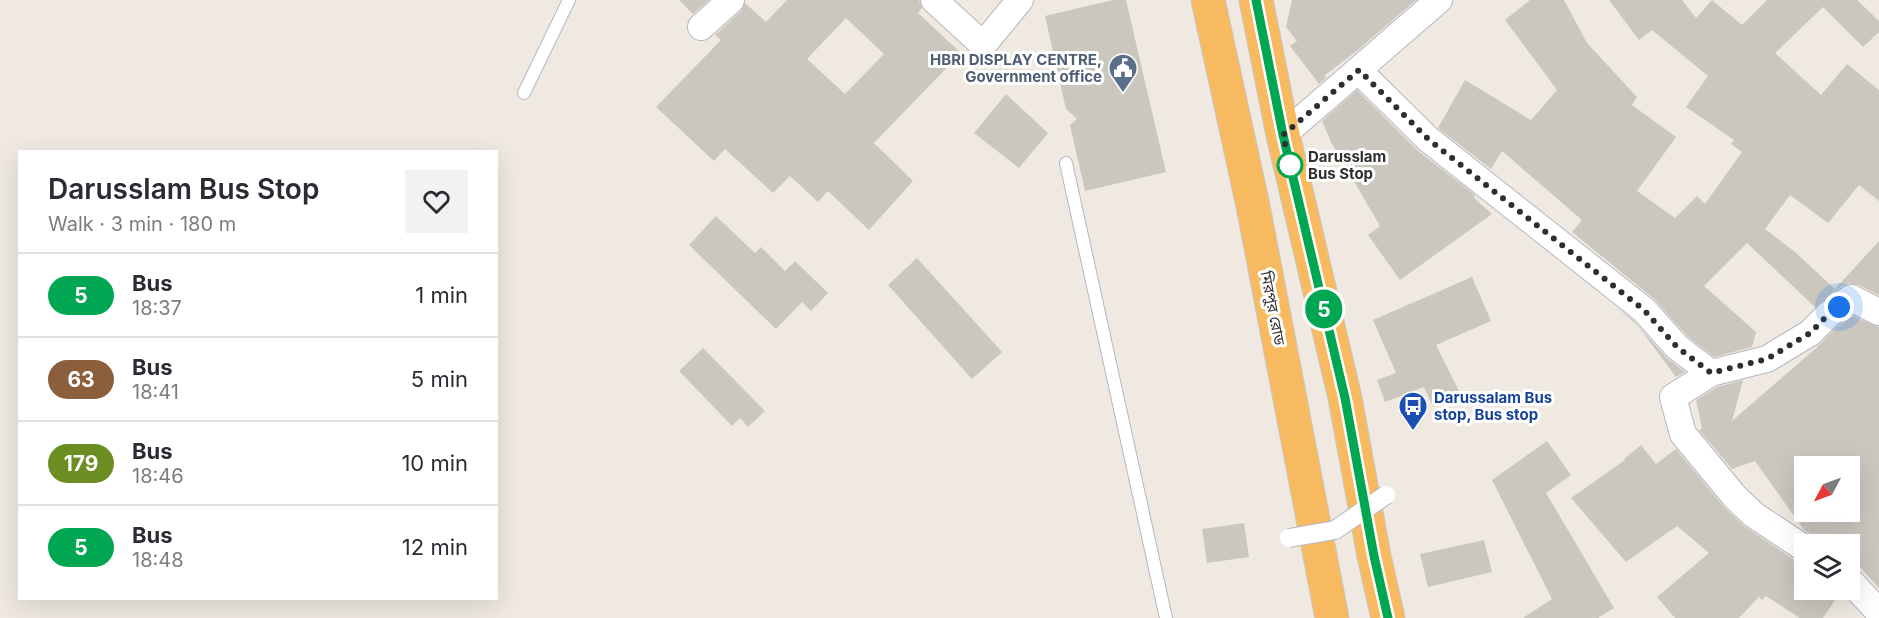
<!DOCTYPE html>
<meta charset="utf-8">
<style>
:root{--surface:#fff;--page:#f2f2f3;--text:#2b2b33;--muted:#7c7c81;--line:#e1e1e2}
body{margin:0;font-family:Inter,"Noto Sans Bengali",sans-serif;background:var(--page);color:var(--text);height:100vh;display:flex;flex-direction:column;font-size:22px;white-space:nowrap}
*{box-sizing:border-box;margin:0}
p{font-size:20px;color:var(--muted)}
.icon{flex:none;width:33px;height:33px;fill:none;stroke:currentColor;stroke-width:2;stroke-linecap:round;stroke-linejoin:round}
.map{position:relative;flex:1;overflow:hidden}
.drawer{position:absolute;left:18px;top:150px;width:480px;height:450px;display:flex;flex-direction:column;background:var(--surface);border-radius:0px;box-shadow:0 6px 24px #0002}
.drawer>*{flex:none}
.badge{padding:0 12px;border-radius:20px;font-size:21px;line-height:39px}
.needle{width:39px;rotate:229deg}
.controls{position:absolute;left:1794px;top:456px;display:grid;gap:12px}
.controls a{display:grid;place-items:center;width:66px;height:66px;border-radius:0px;background:var(--surface);box-shadow:0 6px 24px #0002;font-size:30px}
.you{position:absolute;width:30px;height:30px;margin:-15px;border:4px solid #fff;border-radius:50%;background:#1a73e8;box-shadow:0 0 0 9px #1a73e833}
.map>.badge{position:absolute;translate:-50% -50%;box-shadow:0 0 0 3px #fff}
.round{display:grid;place-items:center;flex:none;width:63px;height:63px;border-radius:0px;background:var(--page)}
.head{display:flex;align-items:center;justify-content:space-between;height:102px;padding:0 30px}
h1{font-size:28px;font-weight:600;line-height:45px}
ul{padding:0;list-style:none}
li{display:flex;align-items:center;gap:18px;height:84px;padding:0 30px;border-top:2px solid var(--line)}
li div{flex:1}
li b{display:block;font-size:22px}
li em{font-style:normal}
li .badge{min-width:66px;font-weight:700;text-align:center}
.map>svg:first-child{display:block}
.building{fill:#cbc7bf;fill-rule:evenodd}
.lines{fill:none;stroke-linecap:round;stroke-linejoin:round}
.service-casing{stroke:#b4b7c1;stroke-width:14}
.minor-casing{stroke:#b4b7c1;stroke-width:28}
.trunk-casing{stroke:#c9c9c9;stroke-width:35}
.service{stroke:#fff;stroke-width:12}
.minor{stroke:#fff;stroke-width:26}
.trunk{stroke:#f8ba60;stroke-width:33}
.pedestrian-bridge-casing{stroke:#b4b7c1;stroke-width:20;stroke-linecap:butt}
.pedestrian-bridge{stroke:#fff;stroke-width:18}
.line-casing{stroke:#fff;stroke-width:14}
.line{stroke:#00a651;stroke-width:9}
.walk{stroke:#2e2e2e;stroke-width:6;stroke-dasharray:0 10.8}
.stop-dot{fill:#fff;stroke:#00a651;stroke-width:3}
.labels{text-anchor:middle;dominant-baseline:central;stroke-width:6;stroke-linejoin:round;paint-order:stroke}
.service-label{font-size:15px;font-weight:bold;fill:#4e5e75;stroke:#fff;text-anchor:end}
.stop-label{font-size:15px;font-weight:bold;fill:#2e2e2e;stroke:#fff;text-anchor:start}
.street-label{font-size:15px;fill:#2e2e2e;stroke:#fff}
.transit-label{font-size:15px;font-weight:bold;fill:#164399;stroke:#fff;text-anchor:start}
</style>
<div class="map">
<svg width="1879" height="618" viewBox="0 0 1879 618">
<rect width="100%" height="100%" fill="#efe9e1"/>
<path class="building" d="M 679,0 L 709,0 L 693,14 Z
M 787,0 L 919,0 L 922,8 L 918,13 L 961,53 L 874,143 L 913,181 L 869,230 L 828,191 L 818,202 L 790,176 L 773,193 L 725,149 L 714,161 L 656,107 L 721,40 L 715,35 L 741,11 L 745,3 L 766,22 ZM 846,18 L 884,54 L 845,94 L 807,59 Z
M 1113,0 L 1126,0 L 1166,172 L 1085,191 L 1070,125 L 1077,119 L 1066,109 L 1045,16 Z
M 1292,0 L 1416,0 L 1358,50 L 1324,76 L 1327,77 L 1319,84 L 1290,46 L 1297,41 L 1286,27 Z
M 1530,0 L 1564,0 L 1587,43 L 1637,97 L 1632,105 L 1676,137 L 1637,191 L 1675,218 L 1697,196 L 1705,204 L 1742,152 L 1731,144 L 1734,140 L 1686,107 L 1708,76 L 1652,30 L 1639,40 L 1609,0 L 1682,0 L 1696,18 L 1712,0 L 1742,25 L 1767,0 L 1857,0 L 1879,21 L 1879,32 L 1863,47 L 1823,7 L 1775,53 L 1821,95 L 1847,64 L 1879,90 L 1879,201 L 1859,185 L 1828,223 L 1790,195 L 1765,229 L 1795,252 L 1835,289 L 1879,241 L 1879,295 L 1858,285 L 1849,283 L 1842,286 L 1815,307 L 1747,243 L 1704,286 L 1756,332 L 1752,347 L 1714,357 L 1687,336 L 1653,298 L 1572,232 L 1582,220 L 1502,151 L 1491,169 L 1438,128 L 1465,80 L 1531,120 L 1557,90 L 1505,20 Z
M 1357,90 L 1417,150 L 1475,195 L 1474,198 L 1492,214 L 1400,280 L 1368,235 L 1380,226 L 1331,142 L 1322,121 Z
M 1006,94 L 1048,133 L 1019,168 L 974,133 Z
M 716,216 L 755,253 L 761,247 L 785,271 L 795,261 L 828,293 L 811,311 L 802,302 L 776,329 L 689,245 Z
M 917,258 L 1002,352 L 972,379 L 888,285 Z
M 1472,277 L 1491,321 L 1436,345 L 1460,393 L 1433,407 L 1424,387 L 1385,402 L 1377,380 L 1396,373 L 1373,320 Z
M 1617,308 L 1634,321 L 1666,357 L 1685,372 L 1676,377 L 1638,326 Z
M 1853,316 L 1879,327 L 1879,588 L 1850,556 L 1850,544 L 1839,544 L 1828,533 L 1818,543 L 1813,536 L 1804,530 L 1755,461 L 1732,469 L 1699,430 L 1702,428 L 1696,400 L 1717,387 L 1743,380 L 1732,421 L 1815,349 L 1838,326 ZM 1804,466 L 1850,466 L 1850,512 L 1804,512 Z
M 703,348 L 765,411 L 748,427 L 740,418 L 732,426 L 679,371 Z
M 1547,441 L 1571,475 L 1546,493 L 1614,608 L 1598,618 L 1523,618 L 1552,599 L 1492,480 Z
M 1641,445 L 1656,464 L 1676,449 L 1724,507 L 1744,526 L 1796,561 L 1804,563 L 1804,590 L 1838,590 L 1840,593 L 1823,618 L 1800,618 L 1766,596 L 1762,600 L 1759,597 L 1739,618 L 1675,618 L 1657,597 L 1709,553 L 1677,526 L 1626,562 L 1571,498 L 1625,460 L 1624,459 Z
M 1244,523 L 1249,557 L 1207,563 L 1202,529 Z
M 1484,540 L 1492,572 L 1428,587 L 1420,554 Z"/>
<g class="lines">
<g class="service-casing">
<path id="service" d="M 524,93 L 569,0
M 1066,163 L 1166,618"/>
</g>
<g class="minor-casing">
<path id="minor" d="M 934,0 L 983,45 L 1020,0
M 701,27 L 731,0
M 1358,70 L 1428,139 L 1644,310 L 1677,347 L 1711,373 L 1767,359 L 1810,333 L 1828,315 L 1851,298 L 1879,312
M 1283,135 L 1439,0
M 1711,373 L 1673,397 L 1683,434 L 1735,497 L 1754,515 L 1804,548
M 1850,581 L 1879,612"/>
</g>
<g class="trunk-casing">
<path id="trunk" d="M 1208,0 L 1253,206 L 1332,618
M 1256,0 L 1283,135 L 1345,398 L 1374,556 L 1388,618"/>
</g>
<use href="#service" class="service"/>
<use href="#minor" class="minor"/>
<use href="#trunk" class="trunk"/>
<g class="pedestrian-bridge-casing">
<path id="pedestrian-bridge" d="M 1289,538 L 1335,530 L 1386,495"/>
</g>
<use href="#pedestrian-bridge" class="pedestrian-bridge"/>
</g>
<g class="lines">
<g class="line-casing">
<path id="line" d="M 1256,0 L 1283,135 L 1345,398 L 1374,556 L 1388,618"/>
</g>
<use href="#line" class="line"/>
<path class="walk" d="M 1290,165 L 1283,135 L 1359,70 L 1428,139 L 1644,310 L 1677,347 L 1711,373 L 1767,359 L 1810,333 L 1828,315 L 1839,307"/>
</g>
<defs>
<g id="civic-pin" transform="scale(1.5)"><path d="M0 17L-7.5 6A9.5 9.5 0 1 1 7.5 6Z" fill="#5c6f8a" stroke="#fff"/><path d="M-.6-6.5H3V-4.5H.6V-3L4-1V1h2V6H-6V1h2V-1L-.6-3ZM-1.2 2.5V6h2.4V2.5Z" fill="#fff"/></g>
<g id="bus-pin" transform="scale(1.5)"><path d="M0 17L-7.5 6A9.5 9.5 0 1 1 7.5 6Z" fill="#1a4fb4" stroke="#fff"/><path d="M-5-6H5V4H4V6H2V4H-2V6H-4V4H-5ZM-3.5-4V0h7V-4ZM-3.5 1.2v1.5H-2V1.2ZM2 1.2v1.5H3.5V1.2Z" fill="#fff"/></g>
</defs>
<g fill-rule="evenodd">
<use href="#civic-pin" x="1123" y="68"/>
<use href="#bus-pin" x="1413" y="406"/>
</g>
<circle class="stop-dot" cx="1290" cy="165" r="12"/>
<g class="labels">
<g class="service-label">
<text x="1102" y="59">HBRI DISPLAY CENTRE,<tspan x="1102" dy="17">Government office</tspan></text>
</g>
<g class="stop-label">
<text x="1308" y="156">Darusslam<tspan x="1308" dy="17">Bus Stop</tspan></text>
</g>
<g class="street-label">
<text transform="translate(1273 308) rotate(79)">মিরপুর রোড</text>
</g>
<g class="transit-label">
<text x="1434" y="397">Darussalam Bus<tspan x="1434" dy="17">stop, Bus stop</tspan></text>
</g>
</g>
</svg>
<div class="controls">
<a><svg class="needle" viewBox="-14 -14 28 28"><path d="M0-13l5 13h-10z" fill="#e53935"/><path d="M0 13l5-13h-10z" fill="#7c7c81"/></svg></a>
<a><svg class="icon" aria-label="layers" viewBox="0 0 24 24"><path d="M12 4l9 5-9 5-9-5zM3 14l9 5 9-5"/></svg></a>
</div>
<div class="you" style="left:1839px;top:307px"></div>
<b class="badge" style="left:1324px;top:309px;background:#00a651;color:#fff">5</b>
<section class="drawer">
<div class="head"><div><h1>Darusslam Bus Stop</h1><p>Walk · 3 min · 180 m</p></div><a class="round"><svg class="icon" aria-label="heart" viewBox="0 0 24 24"><path d="M12 20l-8-8c-3-5 5-10 8-4 3-6 11-1 8 4z"/></svg></a></div>
<ul>
<li><span class="badge" style="background:#00a651;color:#fff">5</span><div><b>Bus</b><p>18:37</p></div><em>1 min</em></li>
<li><span class="badge" style="background:#8b5e3c;color:#fff">63</span><div><b>Bus</b><p>18:41</p></div><em>5 min</em></li>
<li><span class="badge" style="background:#6b8e23;color:#fff">179</span><div><b>Bus</b><p>18:46</p></div><em>10 min</em></li>
<li><span class="badge" style="background:#00a651;color:#fff">5</span><div><b>Bus</b><p>18:48</p></div><em>12 min</em></li>
</ul>
</section>
</div>
